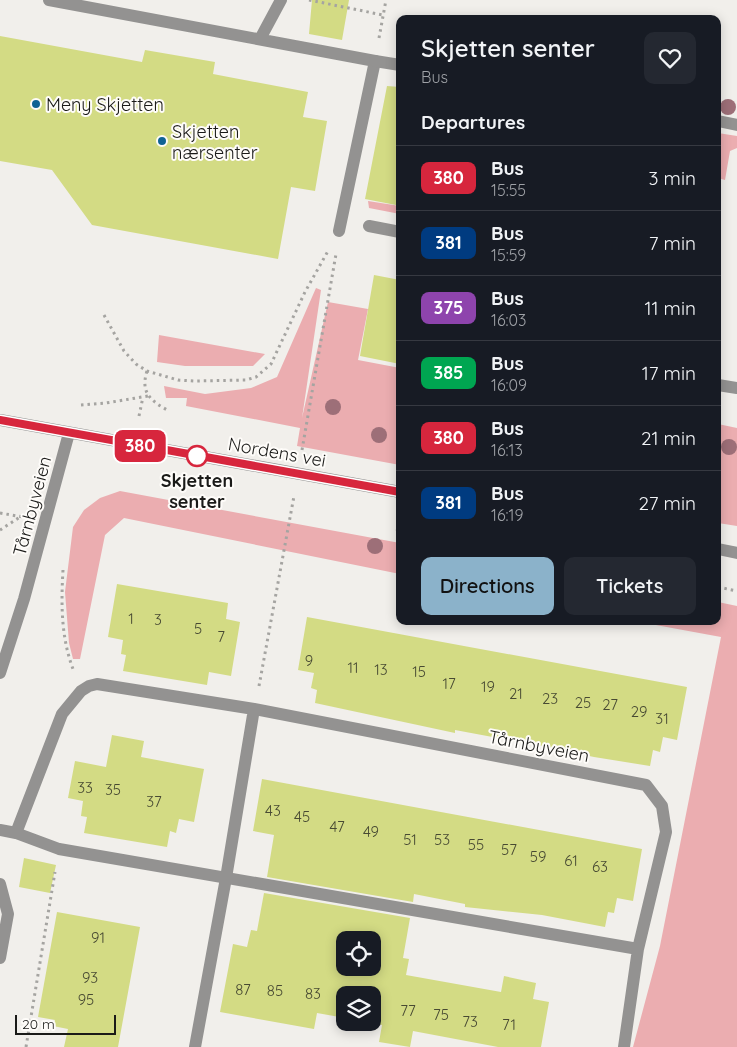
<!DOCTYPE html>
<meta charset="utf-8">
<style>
:root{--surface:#171b24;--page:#242831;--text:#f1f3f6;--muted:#9ea1a6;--line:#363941;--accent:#8bb2ca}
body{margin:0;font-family:Quicksand,sans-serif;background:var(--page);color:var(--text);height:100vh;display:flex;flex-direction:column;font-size:19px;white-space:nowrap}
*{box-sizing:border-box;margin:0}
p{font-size:16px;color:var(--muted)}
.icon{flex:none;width:28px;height:28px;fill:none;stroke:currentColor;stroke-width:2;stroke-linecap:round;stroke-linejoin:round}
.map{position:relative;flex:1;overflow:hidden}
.details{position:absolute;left:396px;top:15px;width:325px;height:610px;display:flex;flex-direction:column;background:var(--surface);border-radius:10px;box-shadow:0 2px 12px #0003}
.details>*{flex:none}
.badge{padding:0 10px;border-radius:8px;font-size:18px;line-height:32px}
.fabs{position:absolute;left:336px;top:931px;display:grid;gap:10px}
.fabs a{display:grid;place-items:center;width:45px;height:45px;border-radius:10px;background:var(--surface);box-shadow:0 2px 12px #0003;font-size:25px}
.scale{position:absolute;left:15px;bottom:12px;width:101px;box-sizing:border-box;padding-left:5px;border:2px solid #1a1a18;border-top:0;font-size:14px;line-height:18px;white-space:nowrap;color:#1a1a18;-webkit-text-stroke:4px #fefcf9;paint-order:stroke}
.map>.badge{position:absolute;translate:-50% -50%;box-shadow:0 0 0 2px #fff}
h2{padding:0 25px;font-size:19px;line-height:45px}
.round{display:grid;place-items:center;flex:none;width:52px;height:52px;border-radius:10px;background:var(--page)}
.overview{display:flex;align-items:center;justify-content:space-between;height:85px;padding:0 25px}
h1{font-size:24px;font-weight:600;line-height:38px}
.button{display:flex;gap:10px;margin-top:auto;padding:10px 25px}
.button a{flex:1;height:58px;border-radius:10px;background:var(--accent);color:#111;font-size:20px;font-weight:600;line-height:58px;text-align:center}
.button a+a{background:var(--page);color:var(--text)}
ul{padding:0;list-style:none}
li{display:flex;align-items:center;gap:15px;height:65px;padding:0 25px;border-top:1px solid var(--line)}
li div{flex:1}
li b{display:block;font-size:19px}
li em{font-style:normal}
li .badge{min-width:55px;font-weight:700;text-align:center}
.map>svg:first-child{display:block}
.green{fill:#ebadb0}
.building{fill:#d3db84;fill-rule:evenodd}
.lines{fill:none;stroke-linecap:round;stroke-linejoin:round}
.path{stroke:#a5a4a1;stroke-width:3;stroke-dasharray:2.5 4;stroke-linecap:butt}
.service{stroke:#939291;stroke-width:12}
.minor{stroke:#939291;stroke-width:12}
.tertiary{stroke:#939291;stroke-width:12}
.tree{fill:#9d6f78}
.line-casing{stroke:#fff;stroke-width:11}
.line{stroke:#d7263d;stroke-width:8}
.poi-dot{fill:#0f6394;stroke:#fefcf9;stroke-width:2}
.stop-dot{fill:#fff;stroke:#d7263d;stroke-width:2.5}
.labels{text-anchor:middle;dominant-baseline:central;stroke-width:4;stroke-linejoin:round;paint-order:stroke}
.number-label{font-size:15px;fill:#484a33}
.poi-label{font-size:18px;fill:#1a1a18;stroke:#fefcf9;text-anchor:start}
.street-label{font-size:18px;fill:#1a1a18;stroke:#fefcf9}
.stop-label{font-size:18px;font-weight:bold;fill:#1a1a18;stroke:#fefcf9}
</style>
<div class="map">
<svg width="737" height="1047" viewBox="0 0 737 1047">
<rect width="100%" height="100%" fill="#f1efeb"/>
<path class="green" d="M 718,133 L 737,136 L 737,148 L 730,151 L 725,180 L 718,178 Z
M 368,201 L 400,206 L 400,214 L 369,208 Z
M 316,288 L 321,290 L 302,418 L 328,302 L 368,309 L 358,360 L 400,368 L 400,465 L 297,446 L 300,428 L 186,406 L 187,398 L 166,398 L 164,386 L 205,394 L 251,388 L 277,377 Z
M 159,335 L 265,354 L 253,366 L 185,366 L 157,362 Z
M 718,424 L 737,428 L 737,526 L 718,523 Z
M 120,491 L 400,543 L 400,574 L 124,518 L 105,535 L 80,659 L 73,659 L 69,643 L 65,592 L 73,527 L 84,510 L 100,498 Z
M 718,602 L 737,606 L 737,1047 L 633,1047 L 660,946 L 721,637 L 634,621 L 718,621 Z"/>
<path class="building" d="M 312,0 L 349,0 L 342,40 L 309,34 Z
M 0,36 L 142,62 L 145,50 L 215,62 L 213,74 L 308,92 L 303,117 L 327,121 L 315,191 L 291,187 L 278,259 L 92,225 L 52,170 L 0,161 Z
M 387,86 L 400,87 L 400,184 L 396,205 L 365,199 Z
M 374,275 L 400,280 L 400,364 L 360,356 Z
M 117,584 L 228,603 L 226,619 L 240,622 L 231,676 L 209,672 L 207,685 L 123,671 L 126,655 L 121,654 L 123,640 L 108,637 Z
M 307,617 L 687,687 L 677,740 L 663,737 L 660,752 L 653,750 L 650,766 L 594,757 L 524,742 L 524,743 L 455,730 L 455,733 L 315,703 L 317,690 L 311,688 L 314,673 L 298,670 Z
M 112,735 L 144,741 L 141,757 L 204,769 L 194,822 L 179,819 L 176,833 L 170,831 L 167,847 L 84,833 L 87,817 L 81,816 L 83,801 L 68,798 L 75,761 L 106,767 Z
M 262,779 L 642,849 L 633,901 L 617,898 L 614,913 L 608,912 L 605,927 L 542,915 L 465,907 L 465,904 L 414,894 L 413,902 L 267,877 L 274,835 L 253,831 Z
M 24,858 L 56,865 L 50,893 L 19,887 Z
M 264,893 L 410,918 L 403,958 L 409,959 L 406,975 L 501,992 L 504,976 L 536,983 L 533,999 L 549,1002 L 541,1047 L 498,1047 L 413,1031 L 410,1047 L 379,1042 L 382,1025 L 368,1022 L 372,1022 L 372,995 L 345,995 L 345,1018 L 317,1013 L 314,1029 L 220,1012 L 233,944 L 247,947 L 251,930 L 257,931 ZM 345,940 L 372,940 L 372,968 L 345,968 Z
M 57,912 L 140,927 L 118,1047 L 64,1047 L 68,1029 L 53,1026 L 55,1020 L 38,1017 Z"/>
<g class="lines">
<path class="path" d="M 309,0 L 383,15
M 379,38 L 386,0
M 104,315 L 124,351 L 136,364 L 147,371 L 178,380 L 194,381 L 246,380 L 256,377 L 271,364 L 305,292 L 328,251
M 147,371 C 140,393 151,401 169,411
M 81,405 L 106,403 L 148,396
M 139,416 L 143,397
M 302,450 L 336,254
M 0,513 L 23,517
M 396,529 L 400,530
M 0,530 L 20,517
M 63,570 C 61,604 61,637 73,669
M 718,587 L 737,591
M 259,686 L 294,496
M 26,1047 L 55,872"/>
<path class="service" d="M 49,0 L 375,61 L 339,231
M 260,39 L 281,0
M 718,385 L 737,388
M 0,830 L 16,833 L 59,849 L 638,949 L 666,832 L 662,806 L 646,785 L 254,709 L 97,684 L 89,686 L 81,691 L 62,714 L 16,833
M 0,884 L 8,914 L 0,958
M 195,1047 L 226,878 L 254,709
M 624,1047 L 638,949"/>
<path class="minor" d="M 375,61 L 400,65
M 718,121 L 737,125
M 369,226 L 400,232"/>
<path class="tertiary" d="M 0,420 L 400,492
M 718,549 L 737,553
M 0,673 L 24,599 L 69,433"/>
</g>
<g class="tree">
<circle cx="728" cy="107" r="8"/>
<circle cx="333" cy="407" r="8"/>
<circle cx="379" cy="435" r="8"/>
<circle cx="729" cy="447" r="8"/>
<circle cx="375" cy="546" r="8"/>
</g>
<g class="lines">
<g class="line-casing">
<path id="line" d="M 0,420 L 400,492"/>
</g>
<use href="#line" class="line"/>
</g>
<g class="poi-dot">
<circle cx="36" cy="104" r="5"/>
<circle cx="162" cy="141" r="5"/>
</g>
<circle class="stop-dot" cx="197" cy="456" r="10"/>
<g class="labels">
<g class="number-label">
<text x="131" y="618">1</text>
<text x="158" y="619">3</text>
<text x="198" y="628">5</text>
<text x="221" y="636">7</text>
<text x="309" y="660">9</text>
<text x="353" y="667">11</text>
<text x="381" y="669">13</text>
<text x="419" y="671">15</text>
<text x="449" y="683">17</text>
<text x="488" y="686">19</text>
<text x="516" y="693">21</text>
<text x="550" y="698">23</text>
<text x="583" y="702">25</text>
<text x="610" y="704">27</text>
<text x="639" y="711">29</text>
<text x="662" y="718">31</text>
<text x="85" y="787">33</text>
<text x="113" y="789">35</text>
<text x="154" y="801">37</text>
<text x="273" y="810">43</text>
<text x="302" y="816">45</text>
<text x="337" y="826">47</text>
<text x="371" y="831">49</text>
<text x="410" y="839">51</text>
<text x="442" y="839">53</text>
<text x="476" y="844">55</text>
<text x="509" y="849">57</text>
<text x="538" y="856">59</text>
<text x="571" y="860">61</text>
<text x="600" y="866">63</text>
<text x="98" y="937">91</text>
<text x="90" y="977">93</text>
<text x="243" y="989">87</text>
<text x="275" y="990">85</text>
<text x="313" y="993">83</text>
<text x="86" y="999">95</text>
<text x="408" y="1010">77</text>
<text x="441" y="1014">75</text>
<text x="470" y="1021">73</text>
<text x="509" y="1024">71</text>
</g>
<g class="poi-label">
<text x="46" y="104">Meny Skjetten</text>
<text x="172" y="131">Skjetten<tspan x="172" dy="21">nærsenter</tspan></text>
</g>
<g class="street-label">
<text transform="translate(277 452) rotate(10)">Nordens vei</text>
<text transform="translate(32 506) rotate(-75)">Tårnbyveien</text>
<text transform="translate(539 746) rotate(11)">Tårnbyveien</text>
</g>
<g class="stop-label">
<text x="197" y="480">Skjetten<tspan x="197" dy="21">senter</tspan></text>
</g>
</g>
</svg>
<div class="fabs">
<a><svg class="icon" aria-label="locate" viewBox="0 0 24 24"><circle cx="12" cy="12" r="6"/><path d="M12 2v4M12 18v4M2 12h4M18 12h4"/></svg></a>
<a><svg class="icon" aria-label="layers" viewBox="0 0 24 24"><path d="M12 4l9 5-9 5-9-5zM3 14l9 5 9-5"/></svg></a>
</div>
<div class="scale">20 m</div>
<b class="badge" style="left:140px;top:446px;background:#d7263d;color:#fff">380</b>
<section class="details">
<div class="overview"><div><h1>Skjetten senter</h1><p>Bus</p></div><a class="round"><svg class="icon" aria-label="heart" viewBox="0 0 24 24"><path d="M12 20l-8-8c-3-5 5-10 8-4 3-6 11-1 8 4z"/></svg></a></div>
<h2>Departures</h2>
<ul>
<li><span class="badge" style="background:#d7263d;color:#fff">380</span><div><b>Bus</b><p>15:55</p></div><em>3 min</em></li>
<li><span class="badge" style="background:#003b80;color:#fff">381</span><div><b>Bus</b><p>15:59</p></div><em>7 min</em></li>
<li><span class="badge" style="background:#8e44ad;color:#fff">375</span><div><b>Bus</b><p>16:03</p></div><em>11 min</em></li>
<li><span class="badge" style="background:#00a651;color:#fff">385</span><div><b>Bus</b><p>16:09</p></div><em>17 min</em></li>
<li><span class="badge" style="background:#d7263d;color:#fff">380</span><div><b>Bus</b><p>16:13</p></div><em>21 min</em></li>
<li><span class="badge" style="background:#003b80;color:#fff">381</span><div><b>Bus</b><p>16:19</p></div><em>27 min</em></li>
</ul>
<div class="button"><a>Directions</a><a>Tickets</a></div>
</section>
</div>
